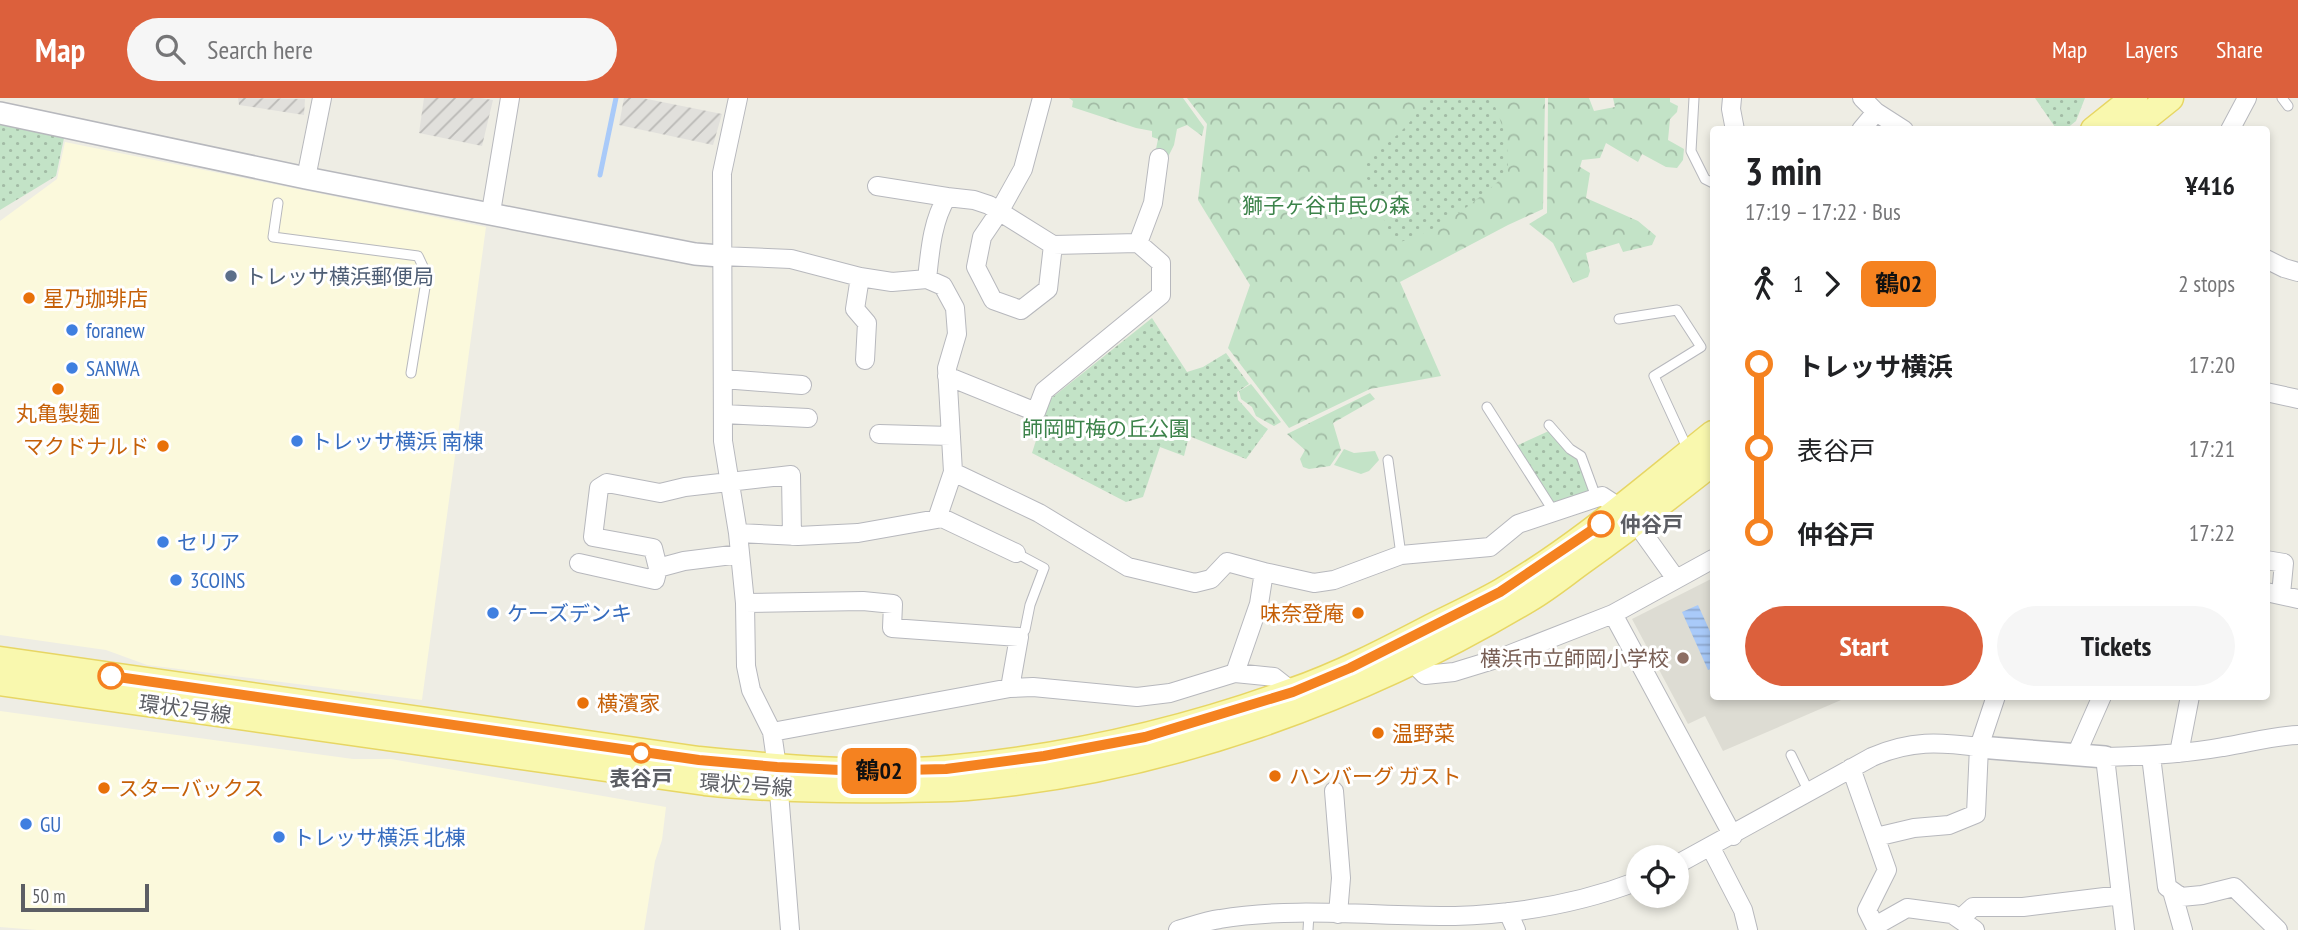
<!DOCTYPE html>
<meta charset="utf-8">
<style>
:root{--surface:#fff;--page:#f6f6f6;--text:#202124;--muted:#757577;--accent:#dc603c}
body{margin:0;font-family:"PT Sans Narrow","Noto Sans JP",sans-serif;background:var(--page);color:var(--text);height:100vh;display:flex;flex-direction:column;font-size:26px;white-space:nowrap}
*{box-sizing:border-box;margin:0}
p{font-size:23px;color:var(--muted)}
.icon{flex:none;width:38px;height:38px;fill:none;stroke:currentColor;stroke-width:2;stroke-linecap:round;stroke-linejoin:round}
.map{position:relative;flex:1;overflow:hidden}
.sheet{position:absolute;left:1710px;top:28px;width:560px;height:574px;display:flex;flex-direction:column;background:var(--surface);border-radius:7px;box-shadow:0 4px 10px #0003}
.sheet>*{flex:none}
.badge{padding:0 14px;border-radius:10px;font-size:24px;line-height:46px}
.tools{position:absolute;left:1626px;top:747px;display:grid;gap:14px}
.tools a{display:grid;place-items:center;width:63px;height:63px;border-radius:50%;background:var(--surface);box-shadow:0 4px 10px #0003;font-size:35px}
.scale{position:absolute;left:21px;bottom:18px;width:128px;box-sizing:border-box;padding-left:7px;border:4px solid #5c5e64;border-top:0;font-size:19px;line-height:24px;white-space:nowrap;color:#5c5e64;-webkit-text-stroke:5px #fff;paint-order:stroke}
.map>.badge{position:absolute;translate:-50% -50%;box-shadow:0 0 0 4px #fff}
.legs{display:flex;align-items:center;gap:10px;height:77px;padding:0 35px;font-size:23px}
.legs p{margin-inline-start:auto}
.headline{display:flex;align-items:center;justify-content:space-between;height:119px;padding:0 35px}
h1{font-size:38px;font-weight:700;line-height:52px}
.button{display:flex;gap:14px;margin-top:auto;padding:14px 35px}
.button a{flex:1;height:80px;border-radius:42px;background:var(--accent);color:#fff;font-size:28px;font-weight:700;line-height:80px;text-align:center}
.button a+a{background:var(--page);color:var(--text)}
ul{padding:0 35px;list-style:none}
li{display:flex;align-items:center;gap:24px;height:84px;font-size:26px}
li i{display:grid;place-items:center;width:10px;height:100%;margin:0 9px;background:currentColor}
li i::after{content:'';width:18px;height:18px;margin:-9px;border:5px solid;border-radius:50%;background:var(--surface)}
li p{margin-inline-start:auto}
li:first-child i{background:linear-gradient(#0000 50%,currentColor 0)}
li:last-child i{background:linear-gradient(currentColor 50%,#0000 0)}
header{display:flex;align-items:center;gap:42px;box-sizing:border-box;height:98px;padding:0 35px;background:var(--accent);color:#fff}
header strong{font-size:33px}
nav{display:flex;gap:38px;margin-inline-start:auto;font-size:24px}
.search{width:490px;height:63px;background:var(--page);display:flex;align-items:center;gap:18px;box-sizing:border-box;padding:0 24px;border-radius:38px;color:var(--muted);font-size:26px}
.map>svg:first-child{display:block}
.commercial{fill:#fbf9dc}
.industrial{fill:url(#industrial-furrows)}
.education{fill:#dddcd3}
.grass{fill:#c3e3c7}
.forest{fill:url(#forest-crowns)}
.park{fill:url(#park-dots)}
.water{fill:url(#water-rules)}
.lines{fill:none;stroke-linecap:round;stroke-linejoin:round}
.stream{stroke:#a9caf9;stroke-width:5}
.service-casing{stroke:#b7b8bd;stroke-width:11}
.minor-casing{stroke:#b7b8bd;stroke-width:20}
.tertiary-casing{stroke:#b7b8bd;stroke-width:24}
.primary-casing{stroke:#e7d664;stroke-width:29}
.service{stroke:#fff;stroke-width:9}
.minor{stroke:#fff;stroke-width:18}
.tertiary{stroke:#fff;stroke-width:21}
.primary{stroke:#f9f8ae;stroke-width:26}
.line-1-casing{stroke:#fff;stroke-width:16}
.line-1{stroke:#f58220;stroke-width:10}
.service-dot{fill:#5c6f8a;stroke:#fff;stroke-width:2.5}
.food-dot{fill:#e8710a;stroke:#fff;stroke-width:2.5}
.shop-dot{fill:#3f7fe0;stroke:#fff;stroke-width:2.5}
.stop-1-dot{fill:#fff;stroke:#f58220;stroke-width:3.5}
.education-dot{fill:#8d6e63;stroke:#fff;stroke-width:2.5}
.labels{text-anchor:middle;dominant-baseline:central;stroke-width:6;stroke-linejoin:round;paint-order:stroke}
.park-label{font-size:21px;fill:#3c834a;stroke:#fff}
.service-label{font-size:21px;fill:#4e5e75;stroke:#fff;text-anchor:start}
.food-label{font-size:21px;fill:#c56008;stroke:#fff;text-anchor:start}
.shop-label{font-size:21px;fill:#366cbe;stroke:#fff;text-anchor:start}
.stop-label{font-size:21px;font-weight:bold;fill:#5c5e64;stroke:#fff;text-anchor:start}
.education-label{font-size:21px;fill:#785e54;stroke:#fff;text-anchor:end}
.street-label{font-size:21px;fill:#5c5e64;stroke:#fff}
</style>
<header>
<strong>Map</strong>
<div class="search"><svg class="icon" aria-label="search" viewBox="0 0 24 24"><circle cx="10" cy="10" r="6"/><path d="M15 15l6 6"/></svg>Search here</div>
<nav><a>Map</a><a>Layers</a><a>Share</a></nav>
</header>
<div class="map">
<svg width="2298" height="832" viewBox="0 0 2298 832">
<defs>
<pattern id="industrial-furrows" width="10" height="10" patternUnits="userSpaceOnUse" patternTransform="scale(1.75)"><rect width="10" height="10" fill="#e1e0dc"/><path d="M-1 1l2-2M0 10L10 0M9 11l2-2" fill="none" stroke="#bab9b6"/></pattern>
<pattern id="forest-crowns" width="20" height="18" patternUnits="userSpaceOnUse" patternTransform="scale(1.75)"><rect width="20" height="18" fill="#c3e3c7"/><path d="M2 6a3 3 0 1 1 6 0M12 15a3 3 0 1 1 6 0" fill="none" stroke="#a2bba5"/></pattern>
<pattern id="park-dots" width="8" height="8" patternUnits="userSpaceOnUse" patternTransform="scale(1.75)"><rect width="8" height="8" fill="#c3e3c7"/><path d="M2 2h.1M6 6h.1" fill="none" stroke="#a2bba5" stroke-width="1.8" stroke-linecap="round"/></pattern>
<pattern id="water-rules" width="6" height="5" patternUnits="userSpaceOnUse" patternTransform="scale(1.75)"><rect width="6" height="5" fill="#a9caf9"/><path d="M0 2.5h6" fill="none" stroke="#8da7cd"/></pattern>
</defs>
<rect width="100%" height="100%" fill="#eeede4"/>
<path class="commercial" d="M 65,44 L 486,129 L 422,602 L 147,567 L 106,552 L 0,537 L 0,123 L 57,81 Z
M 0,613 L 353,661 L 391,661 L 666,709 L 662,742 L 655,763 L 644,832 L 37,832 L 0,829 Z"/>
<path class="industrial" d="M 238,0 L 305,1 L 304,17 L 239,7 Z
M 424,0 L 480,0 L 493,2 L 482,48 L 419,35 Z
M 624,0 L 642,0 L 722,16 L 713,47 L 619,27 Z"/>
<path class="education" d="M 1713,480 L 1713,598 L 1848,599 L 1723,653 L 1705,618 L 1688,626 L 1632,521 Z"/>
<path class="grass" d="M 1344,351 L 1354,355 L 1375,353 L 1379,362 L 1369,373 L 1361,376 L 1334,367 Z"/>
<path class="forest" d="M 1069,0 L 1183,0 L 1204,29 L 1202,38 L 1187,27 L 1177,31 L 1174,47 L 1167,61 L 1155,56 L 1158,41 L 1152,39 L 1152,33 L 1136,30 L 1072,9 L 1073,3 Z
M 1187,0 L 1545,0 L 1543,111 L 1508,127 L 1400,184 L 1441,278 L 1370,291 L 1289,330 L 1228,250 L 1250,187 L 1198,102 L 1207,26 Z
M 1548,0 L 1589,0 L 1594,13 L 1615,9 L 1613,0 L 1670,0 L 1670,4 L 1678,8 L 1677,14 L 1670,21 L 1668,42 L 1684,51 L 1683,62 L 1677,70 L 1666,69 L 1642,56 L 1638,64 L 1606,45 L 1600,60 L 1582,62 L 1580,69 L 1590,75 L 1586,100 L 1638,123 L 1656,138 L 1652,147 L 1623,154 L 1619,145 L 1586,155 L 1590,173 L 1588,179 L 1573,185 L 1553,145 L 1529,126 L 1547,115 Z
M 1251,286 L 1281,324 L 1274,328 L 1256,318 L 1252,309 L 1241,301 L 1239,293 Z
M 1370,295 L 1375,301 L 1333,325 L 1341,352 L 1330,368 L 1309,371 L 1303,369 L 1300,361 L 1305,352 L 1287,336 Z"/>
<path class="park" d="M 1423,0 L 1492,0 L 1507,41 L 1508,75 C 1469,108 1445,131 1394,146 L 1361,66 C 1380,51 1419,24 1423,0 Z
M 2035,0 L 2085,0 L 2076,23 L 2066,31 L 2057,32 Z
M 0,25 L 64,40 L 56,78 L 0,112 Z
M 1152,220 L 1187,274 L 1203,269 L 1226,255 L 1249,286 L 1237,294 L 1238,302 C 1249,312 1254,323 1268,331 L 1246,361 L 1189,338 L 1184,358 L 1160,349 L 1143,399 L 1126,404 L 1032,355 L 1049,302 Z
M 1551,332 L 1579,360 L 1592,398 L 1556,410 L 1516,348 Z"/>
<path class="water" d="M 1698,507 L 1713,540 L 1713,570 L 1708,572 L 1682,514 Z"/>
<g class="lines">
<path class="stream" d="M 600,77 L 616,0"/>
<g class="service-casing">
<path id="service" d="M 1694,0 L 1691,53 L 1705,81 L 1713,85
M 2282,0 L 2288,8
M 278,105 L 273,139 L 418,158 L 427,177 L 411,275
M 1619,221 L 1677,212 L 1701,249 L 1654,278 L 1689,354
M 1487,309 L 1554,414
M 1549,327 L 1570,351 L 1581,358 L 1596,399
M 1388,362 L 1401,457
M 1016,455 L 1044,470 L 1030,507 L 1025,532 L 1019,539
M 1791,657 L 1809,694
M 1308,832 L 1309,816"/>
</g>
<g class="minor-casing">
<path id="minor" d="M 738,0 L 722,75 L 723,343 L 738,435 L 745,505 L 746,568 L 751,592 L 772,634 L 777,669 L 790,832
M 1042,0 L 1023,71 L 999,114 L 982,139 L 976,169 L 993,202 L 1021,212 L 1048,191 L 1053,147
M 1732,0 L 1731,11 L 1735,32
M 1862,0 L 1876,14 L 1904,32
M 1861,32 L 1876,14
M 2230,32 L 2247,0
M 306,80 L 322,0
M 877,88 L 947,99
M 491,114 L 510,0
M 1138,145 L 1153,105 L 1159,60
M 720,158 L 791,161 L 860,179 L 892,184 L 927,181 L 943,188 L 955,210 L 957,236 L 947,270 L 953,374 L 937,421 L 858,435 L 798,438 L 738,435
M 2266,161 L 2284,170 L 2298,174
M 860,179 L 855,211 L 867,225 L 865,262
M 927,181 C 930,154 932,123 947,99 L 974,102 L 989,107 L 1053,147 L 1138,145 L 1161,165 L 1161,197 L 1044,293 L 1036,314 L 947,278
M 723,281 L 802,287
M 2266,294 L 2298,301
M 723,316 L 808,320
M 879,336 L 951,338
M 953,374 L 1039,415 L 1128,469 L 1195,485 L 1211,481 L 1227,464 L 1264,474 L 1259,506 L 1235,575 L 1274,579 L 1293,594
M 938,418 L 1016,455
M 1636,425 L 1676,481
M 2266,462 L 2284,465 L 2281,496
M 579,465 L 655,482 L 658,470 L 684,463 L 740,456
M 658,470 L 653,450 L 593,439 L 599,390 L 607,385 L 660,395 L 685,389 L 791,377 L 792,438
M 1264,474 L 1314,485 L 1334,482 L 1401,457 L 1490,449 L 1518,426 L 1602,398 L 1622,411
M 2266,494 L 2298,501
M 745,505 L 863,503 L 893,506 L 892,530 L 1019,539 L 1010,590
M 1613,516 L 1733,738
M 1405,561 L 1411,563 L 1425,577 L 1454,574 L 1503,559 L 1613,516 L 1713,461
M 772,634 L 1010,590 L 1033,589 L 1137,599 L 1170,595 L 1235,575
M 2179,655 L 2190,598
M 2076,657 L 2102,598
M 2151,658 L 2167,789 L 2181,799 L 2202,797 L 2234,789 L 2278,832
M 1851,670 L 1887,772 L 1867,812 L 1875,828 L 1907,810 L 1952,816 L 1975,832
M 1334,693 L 1341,780 L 1338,816
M 1876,739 L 1914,730 L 1949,727 L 1976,716 L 1979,649 L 1996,598
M 1711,750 L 1743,812 L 1748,832
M 1676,767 L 1872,659 C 1911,642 1939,644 1979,649
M 2172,793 L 2183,832
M 1508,814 L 1516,832
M 1961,820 L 1973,809 L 2023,809 L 2121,797
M 1178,832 C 1192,828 1206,823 1220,821 C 1297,808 1377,819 1455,818 C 1516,816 1581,805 1638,783
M 2125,832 L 2105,659 C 2145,658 2184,656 2223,649 C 2249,645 2272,638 2298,637"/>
</g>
<g class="tertiary-casing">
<path id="tertiary" d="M 0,15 L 306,80 L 695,156 L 720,158
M 1979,649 L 2105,659"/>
</g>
<g class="primary-casing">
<path id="primary" d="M 2094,32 L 2134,0
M 2130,32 L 2170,0
M 0,562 L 699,662 C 781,670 865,678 947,671 C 1065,660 1181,634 1291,594 C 1340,577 1386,553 1432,529 C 1454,518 1478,507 1501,494 C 1577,450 1644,391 1713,336
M 0,584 L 705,684 C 771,691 835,692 902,691 C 923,690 946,691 967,689 C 1162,673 1361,601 1528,501 C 1547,490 1564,476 1582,463 C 1627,431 1670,398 1713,364"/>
</g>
<use href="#service" class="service"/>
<use href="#minor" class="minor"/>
<use href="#tertiary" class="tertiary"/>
<use href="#primary" class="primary"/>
</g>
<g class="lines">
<g class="line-1-casing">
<path id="line-1" d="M 111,578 L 699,662 L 777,669 L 861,673 L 946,671 L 1044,658 L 1145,639 L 1293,594 L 1350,570 L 1500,494 L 1601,426"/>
</g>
<use href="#line-1" class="line-1"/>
</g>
<circle class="service-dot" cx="231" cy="178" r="7"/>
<g class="food-dot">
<circle cx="29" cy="200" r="7"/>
<circle cx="58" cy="291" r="7"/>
<circle cx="163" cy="348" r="7"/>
<circle cx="1358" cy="515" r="7"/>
<circle cx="583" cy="605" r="7"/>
<circle cx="1378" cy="635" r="7"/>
<circle cx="1275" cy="678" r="7"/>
<circle cx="104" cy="690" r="7"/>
</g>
<g class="shop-dot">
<circle cx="72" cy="232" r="7"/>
<circle cx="72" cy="270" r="7"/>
<circle cx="297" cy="343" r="7"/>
<circle cx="163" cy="444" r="7"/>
<circle cx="176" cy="482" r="7"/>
<circle cx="493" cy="515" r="7"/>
<circle cx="26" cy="726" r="7"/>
<circle cx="279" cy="739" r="7"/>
</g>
<g class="stop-1-dot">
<circle cx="1601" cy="426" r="12"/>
<circle cx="111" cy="578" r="12"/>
<circle cx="641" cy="655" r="9"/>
</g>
<circle class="education-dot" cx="1683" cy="560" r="7"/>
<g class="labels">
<g class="park-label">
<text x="1326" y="107">獅子ヶ谷市民の森</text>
<text x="1106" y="330">師岡町梅の丘公園</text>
</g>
<g class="service-label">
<text x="245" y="178">トレッサ横浜郵便局</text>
</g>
<g class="food-label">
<text x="43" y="200">星乃珈琲店</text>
<text x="58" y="315" text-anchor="middle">丸亀製麺</text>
<text x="149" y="348" text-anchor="end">マクドナルド</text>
<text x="1344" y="515" text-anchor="end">味奈登庵</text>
<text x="597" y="605">横濱家</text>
<text x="1392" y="635">温野菜</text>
<text x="1289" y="678">ハンバーグ ガスト</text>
<text x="118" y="690">スターバックス</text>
</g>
<g class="shop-label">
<text x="86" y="232">foranew</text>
<text x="86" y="270">SANWA</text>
<text x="311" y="343">トレッサ横浜 南棟</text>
<text x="177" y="444">セリア</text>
<text x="190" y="482">3COINS</text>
<text x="507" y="515">ケーズデンキ</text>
<text x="40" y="726">GU</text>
<text x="293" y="739">トレッサ横浜 北棟</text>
</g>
<g class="stop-label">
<text x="1620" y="426">仲谷戸</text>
<text x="641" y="680" text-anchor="middle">表谷戸</text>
</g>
<g class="education-label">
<text x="1669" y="560">横浜市立師岡小学校</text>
</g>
<g class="street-label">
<text transform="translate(185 611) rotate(8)">環状2号線</text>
<text transform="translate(746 687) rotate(4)">環状2号線</text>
</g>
</g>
</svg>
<div class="tools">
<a><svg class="icon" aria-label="locate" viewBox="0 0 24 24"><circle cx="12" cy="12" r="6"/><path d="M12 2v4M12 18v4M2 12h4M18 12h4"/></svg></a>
</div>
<div class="scale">50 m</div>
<b class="badge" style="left:879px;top:673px;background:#f58220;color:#111">鶴02</b>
<section class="sheet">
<div class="headline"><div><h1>3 min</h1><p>17:19 – 17:22 · Bus</p></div><b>¥416</b></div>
<div class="legs"><svg class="icon" aria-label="walk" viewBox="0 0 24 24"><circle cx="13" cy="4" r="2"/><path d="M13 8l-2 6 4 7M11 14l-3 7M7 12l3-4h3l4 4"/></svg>1<svg class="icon" aria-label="forward" viewBox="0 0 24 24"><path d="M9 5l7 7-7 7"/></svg><b class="badge" style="background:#f58220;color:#111">鶴02</b><p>2 stops</p></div>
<ul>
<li><i style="color:#f58220"></i><b>トレッサ横浜</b><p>17:20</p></li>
<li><i style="color:#f58220"></i><span>表谷戸</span><p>17:21</p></li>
<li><i style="color:#f58220"></i><b>仲谷戸</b><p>17:22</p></li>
</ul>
<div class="button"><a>Start</a><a>Tickets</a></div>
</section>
</div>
